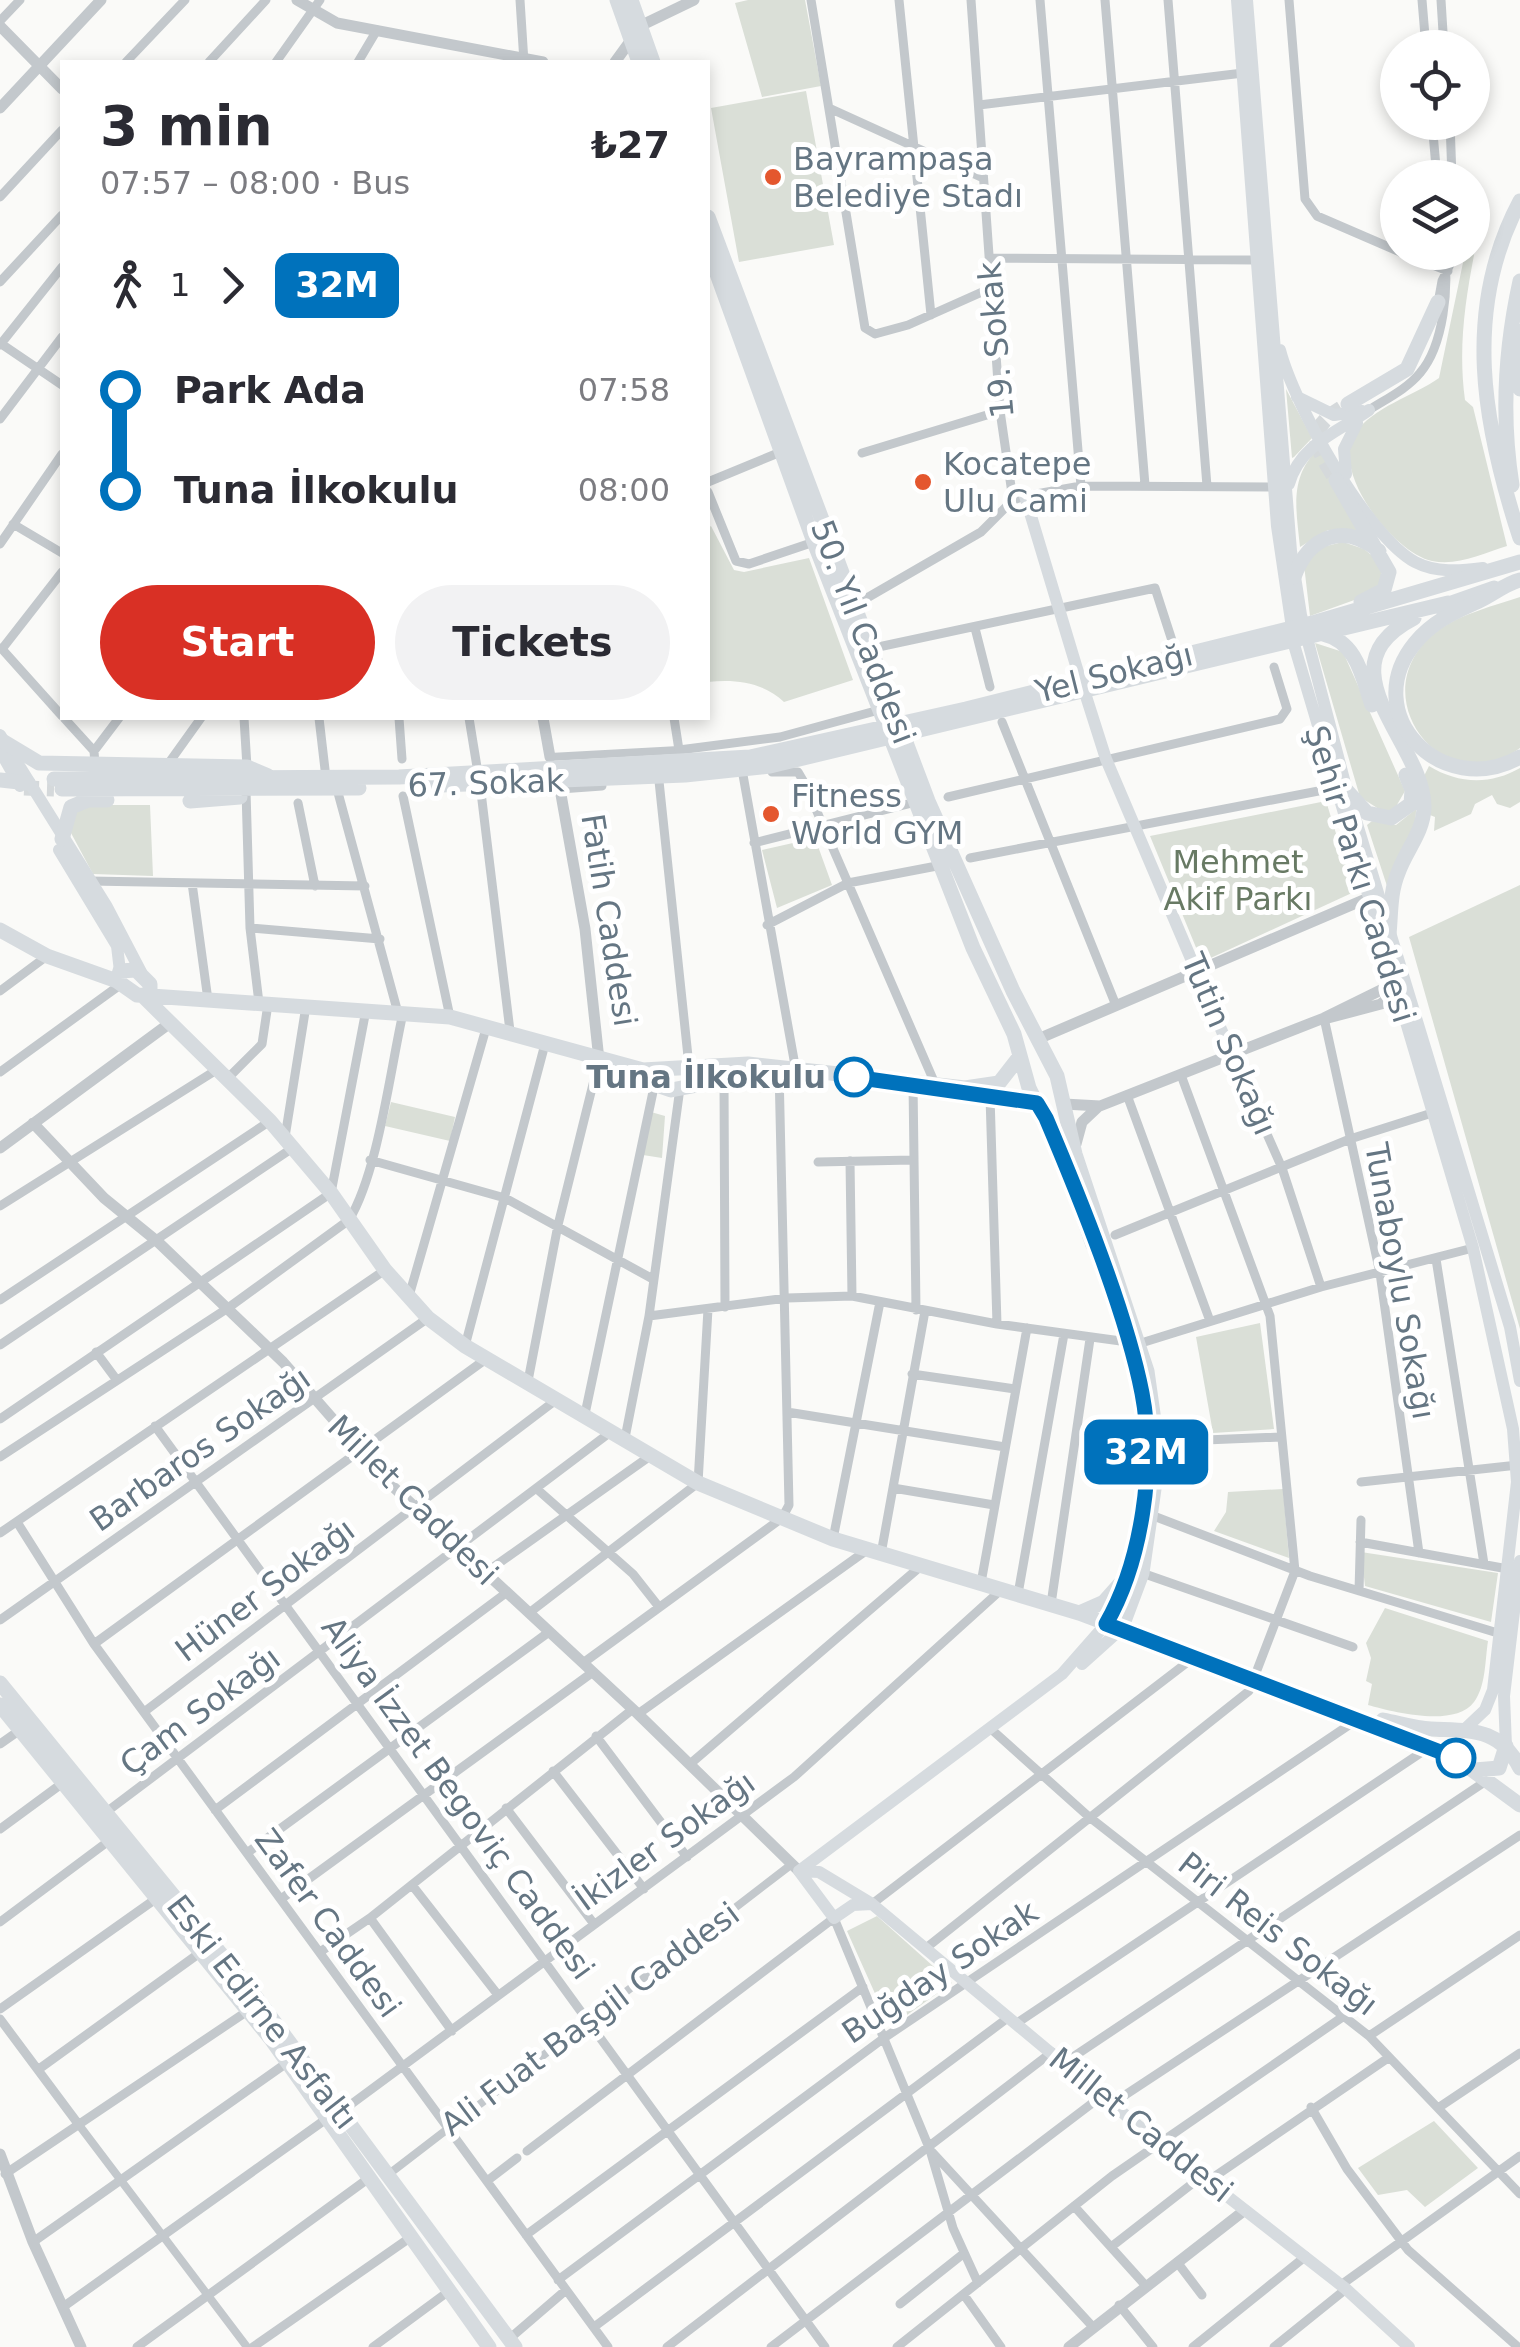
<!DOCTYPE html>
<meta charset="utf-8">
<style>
:root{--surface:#fff;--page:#f2f2f3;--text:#2b2b33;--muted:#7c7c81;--accent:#d93025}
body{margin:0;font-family:"DejaVu Sans",sans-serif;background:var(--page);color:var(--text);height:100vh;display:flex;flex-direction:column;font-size:38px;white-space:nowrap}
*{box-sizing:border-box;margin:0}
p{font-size:32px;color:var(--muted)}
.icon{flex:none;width:55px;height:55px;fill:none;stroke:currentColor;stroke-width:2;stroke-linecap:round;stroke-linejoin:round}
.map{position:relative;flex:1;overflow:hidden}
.details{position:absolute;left:60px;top:60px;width:650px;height:660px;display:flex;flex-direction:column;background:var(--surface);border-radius:0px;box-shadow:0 5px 15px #0003}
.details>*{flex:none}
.badge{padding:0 20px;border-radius:15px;font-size:35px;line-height:65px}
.buttons{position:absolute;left:1380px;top:30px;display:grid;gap:20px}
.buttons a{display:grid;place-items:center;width:110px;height:110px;border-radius:50%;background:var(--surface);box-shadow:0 5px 15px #0003;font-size:50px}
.map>.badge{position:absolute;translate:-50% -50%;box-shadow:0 0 0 5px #fff}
.legs{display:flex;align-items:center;gap:15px;height:110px;padding:0 40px;font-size:32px}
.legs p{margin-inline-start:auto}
.summary{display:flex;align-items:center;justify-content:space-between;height:170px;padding:0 40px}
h1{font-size:55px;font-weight:700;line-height:75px}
.action{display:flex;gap:20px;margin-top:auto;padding:20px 40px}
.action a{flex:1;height:115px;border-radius:60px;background:var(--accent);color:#fff;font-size:40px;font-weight:700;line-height:115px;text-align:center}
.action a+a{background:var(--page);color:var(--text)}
ul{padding:0 40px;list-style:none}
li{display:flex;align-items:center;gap:35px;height:100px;font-size:38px}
li i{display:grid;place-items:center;width:15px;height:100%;margin:0 12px;background:currentColor}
li i::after{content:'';width:25px;height:25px;margin:-12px;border:8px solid;border-radius:50%;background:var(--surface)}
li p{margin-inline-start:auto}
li:first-child i{background:linear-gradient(#0000 50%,currentColor 0)}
li:last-child i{background:linear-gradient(currentColor 50%,#0000 0)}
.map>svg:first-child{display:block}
.green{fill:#dadfd7}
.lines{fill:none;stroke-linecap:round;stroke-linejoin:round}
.primary-tunnel{stroke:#d5d9db;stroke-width:15;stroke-dasharray:15 8;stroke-linecap:butt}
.pedestrian{stroke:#c3c8cc;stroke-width:8}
.minor{stroke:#c3c8cc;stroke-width:9}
.tertiary{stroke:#c3c8cc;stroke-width:11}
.secondary{stroke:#d6dbdf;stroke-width:12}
.primary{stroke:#d6dbdf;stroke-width:15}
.trunk{stroke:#d6dbdf;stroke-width:15}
.line-1-casing{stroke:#fff;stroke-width:22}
.line-1{stroke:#0072bc;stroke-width:15}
.poi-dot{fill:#e4572e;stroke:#fff;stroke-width:4}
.stop-1-dot{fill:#fff;stroke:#0072bc;stroke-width:5}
.labels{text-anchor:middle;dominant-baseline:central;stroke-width:10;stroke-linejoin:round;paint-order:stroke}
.poi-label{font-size:32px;fill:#657683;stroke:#fff;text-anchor:start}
.street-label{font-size:32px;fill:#657683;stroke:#fff}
.park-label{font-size:32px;fill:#687a64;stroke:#fff}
.stop-label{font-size:32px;font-weight:bold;fill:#657683;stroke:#fff;text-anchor:end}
</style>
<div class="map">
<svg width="1520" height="2347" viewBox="0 0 1520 2347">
<rect width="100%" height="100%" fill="#fafaf8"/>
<path class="green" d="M 748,0 L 805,0 L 821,86 L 762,97 L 735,3 Z
M 806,91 L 834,245 L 739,262 L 711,108 Z
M 1475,250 C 1465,301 1458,349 1465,400 L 1473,407 L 1507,546 C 1482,554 1458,566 1432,561 C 1394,553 1330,472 1355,434 C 1372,407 1414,396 1439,378 L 1465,253 Z
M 1286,389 L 1312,438 L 1294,457 L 1292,458 Z
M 1319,448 L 1364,534 L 1328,530 L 1300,547 C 1296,508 1289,477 1319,448 Z
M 711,526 L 734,570 L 744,572 L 809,558 L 853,680 L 784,702 C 763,682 735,679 708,682 L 708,528 Z
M 1343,542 L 1364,549 L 1381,563 L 1382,581 L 1371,594 L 1310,616 L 1304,565 L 1318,548 Z
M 1520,597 L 1520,748 C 1443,807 1355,690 1440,629 C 1463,613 1494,606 1520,597 Z
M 1315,643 L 1343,652 L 1405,791 L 1394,810 L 1382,811 L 1360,797 Z
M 1429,766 C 1458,784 1491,785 1520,768 L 1520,802 L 1510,808 L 1497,804 L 1492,795 L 1475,804 L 1471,814 L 1434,831 L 1435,817 L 1430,815 L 1424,776 Z
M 1326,801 L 1354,892 L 1202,962 L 1150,836 Z
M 87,805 L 150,805 L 153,876 L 93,874 L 71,833 L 71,815 Z
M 1416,809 C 1417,837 1393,858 1387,886 L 1367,825 L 1372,821 L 1396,825 Z
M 815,838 L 832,885 L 777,908 L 762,850 Z
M 1520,885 L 1520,1329 L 1409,937 Z
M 391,1102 L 455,1117 L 450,1141 L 385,1126 Z
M 651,1112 L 665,1116 L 662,1158 L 643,1155 Z
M 1260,1323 L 1274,1429 L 1213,1433 L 1196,1337 Z
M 1283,1489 L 1289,1558 L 1214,1531 L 1226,1512 L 1228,1492 Z
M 1361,1552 L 1498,1573 L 1491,1622 L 1365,1586 Z
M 1385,1608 L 1488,1641 C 1485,1660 1486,1686 1474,1702 C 1455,1728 1393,1712 1368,1705 L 1372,1684 L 1366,1681 L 1371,1658 L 1366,1643 Z
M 877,1916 L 952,1983 L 890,2027 L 847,1931 Z
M 1434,2121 L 1478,2168 L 1425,2207 L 1407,2190 L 1378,2195 L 1358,2168 Z"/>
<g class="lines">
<path class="primary-tunnel" d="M 1333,475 C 1314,444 1306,430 1341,408
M 24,788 L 54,789"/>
<path class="pedestrian" d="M 550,757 L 679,750
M 79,2125 L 247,2347
M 389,2174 L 792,1864"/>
<path class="minor" d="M 520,0 L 524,62
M 811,0 L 865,328 L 875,334 L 908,325 L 991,288
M 899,0 L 931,315
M 971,0 L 1000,411 L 1013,500
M 1040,0 L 1081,486
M 1105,0 L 1145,485
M 1168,0 L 1207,486
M 1289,0 L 1305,199 L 1317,216 L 1398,251
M 1422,0 L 1426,48
M 1441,0 L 1444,48
M 0,21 L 20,0
M 126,62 L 185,0
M 209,62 L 266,0
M 276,62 L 320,0
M 358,62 L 377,30
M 979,105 L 1243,73
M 829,108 L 983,178
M 1432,122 L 1437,178
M 1450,122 L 1452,178
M 0,197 L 62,130
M 1400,252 L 1448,271
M 989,258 L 1256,260
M 0,282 L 62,215
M 1438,303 L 1442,281 L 1456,252
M 0,343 L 62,385
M 0,345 L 62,267
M 1369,410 C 1386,399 1407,389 1420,373 C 1444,345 1449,287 1444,252
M 0,419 L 62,337
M 862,453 L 1000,411
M 708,482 L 783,451
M 708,492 L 736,561 L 749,564 L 814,542
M 13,524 L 62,553
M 0,544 L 62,454
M 853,606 L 981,532 L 1013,500 L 1025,496 L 1081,486 L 1274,487
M 975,628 L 990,687
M 1,648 L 62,716
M 2,649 L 62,572
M 869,649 L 1155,588 L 1177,656
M 64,718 L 94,751
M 244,718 L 247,767
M 319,718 L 326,778
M 399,718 L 402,759
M 469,718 L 478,773
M 674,718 L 679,750 L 780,737 L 879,710
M 1002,722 L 1115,1003
M 168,764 L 201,718
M 95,765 L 94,751 L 119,718
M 772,772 L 798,772 L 805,784 L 936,1086
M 743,775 L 796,1071
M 659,781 L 689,1066
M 480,784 L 510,1031
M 337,789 L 398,1013
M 560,789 L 602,786
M 246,791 L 250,928 L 259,1003
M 403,796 L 450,1017
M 948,797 L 1280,719 L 1287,709 L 1274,667
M 298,803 L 315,886
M 754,843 L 916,802
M 970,858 L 1334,788
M 90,881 L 365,886
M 192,883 L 208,1000
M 767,925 L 848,883 L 942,865
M 250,928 L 380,939
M 0,991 L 47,956
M 1324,1018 L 1380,1273 L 1419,1553
M 1232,1055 L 1282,1168 L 1321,1287
M 0,1072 L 120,985
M 228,1078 L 262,1044 L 268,1004
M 724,1079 L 725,1307
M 913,1083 L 916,1310
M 1127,1095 L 1210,1321
M 990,1096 L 997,1324
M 285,1137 L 306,1006
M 370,1160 L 505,1198 L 651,1278
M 850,1161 L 852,1296
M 818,1162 L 912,1160
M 0,1206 L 218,1069
M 1115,1235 L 1350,1139 L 1432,1113
M 1436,1259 L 1484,1564
M 409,1296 L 487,1025
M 0,1300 L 270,1121
M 649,1316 L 787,1298 L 852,1296 L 997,1324 L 1128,1342
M 1138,1344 L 1321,1287 L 1473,1248
M 0,1345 L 294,1147
M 465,1346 L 545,1044
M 96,1352 L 116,1379
M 912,1374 L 1015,1389
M 528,1381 L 558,1225 L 599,1060
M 787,1412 L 1005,1447
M 585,1414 L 654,1087
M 0,1419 L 331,1193 L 366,1010
M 155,1426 L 825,2347
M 625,1438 L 649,1316 L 680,1088
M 1157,1442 L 1281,1437
M 0,1457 L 228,1308 L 349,1220 C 378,1172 390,1071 403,1013
M 1361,1482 L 1518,1465
M 893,1488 L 994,1505
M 538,1490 L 633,1574 L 659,1607
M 1151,1515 L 1310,1576 L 1501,1634
M 17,1522 L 94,1644 L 608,2347
M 0,1533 L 385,1270
M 833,1539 L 880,1302
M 1360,1542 L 1508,1569
M 881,1554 L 925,1311
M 485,1573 L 653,1454
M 1142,1573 L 1353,1647
M 981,1583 L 1027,1328
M 1359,1591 L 1361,1520
M 1018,1594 L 1064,1334
M 1051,1604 L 1090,1339
M 529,1613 L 698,1483 L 708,1309
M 0,1620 L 428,1318
M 94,1644 L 486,1359
M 583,1663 L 782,1518 L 789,1505 L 779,1070
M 144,1712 L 556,1400
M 638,1714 L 867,1550
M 991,1729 L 1088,1816 L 1369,2036 L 1520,2194
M 596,1736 L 687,1857
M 0,1744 L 20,1730
M 690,1764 L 921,1566
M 553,1771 L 644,1889
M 506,1808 L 594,1924
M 215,1810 L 506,1593
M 105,1813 L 612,1431
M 0,1829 L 64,1782
M 247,1853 L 549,1632
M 412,1885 L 498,1995
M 281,1899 L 593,1672
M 872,1904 L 1193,1658
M 370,1918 L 452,2031
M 0,1922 L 110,1840
M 926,1948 L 1249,1691 L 1295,1571 L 1270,1316 L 1181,1075
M 320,1952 L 370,1918 L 633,1709
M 0,2009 L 157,1898
M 0,2019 L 79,2125
M 1017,2023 L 1428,1748
M 1369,2036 L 1520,1935
M 1064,2063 L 1486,1781
M 39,2069 L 201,1952
M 1113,2103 L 1520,1835
M 1311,2107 L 1347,2169 L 1408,2250 L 1518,2347
M 1438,2108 L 1520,2053
M 342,2111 L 794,1777 L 1002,1589
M 527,2151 L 834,1918 L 930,2150 L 953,2228 L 978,2283
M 932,2152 L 1093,2327
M 5,2174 L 249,2010
M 487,2181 L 517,2158
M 1208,2181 L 1388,2058
M 1074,2206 L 1146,2286
M 526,2235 L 863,1987
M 33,2242 L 288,2062
M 1111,2247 L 1202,2176
M 1177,2262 L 1202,2295
M 558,2280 L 884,2038 L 1358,1719
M 1341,2285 L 1520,2156
M 964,2295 L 1001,2347
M 900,2304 L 963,2254
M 1119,2305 L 1153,2347
M 63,2307 L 329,2117
M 594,2327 L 1009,2017
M 509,2339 L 566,2290
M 137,2347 L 369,2178
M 253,2347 L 411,2237
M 373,2347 L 449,2291
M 667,2347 L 1052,2052
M 771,2347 L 1103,2095
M 897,2347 L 1112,2176 L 1344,2016
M 1193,2347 L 1306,2256
M 1274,2347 L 1346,2289"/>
<path class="tertiary" d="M 297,0 L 337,23 L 543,62
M 0,26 L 62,89
M 640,26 L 694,0
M 615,62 L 631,40
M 0,108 L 101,0
M 543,718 L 550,757
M 560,789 L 585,929 L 599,1060
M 1328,1018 L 1381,1004 L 1396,991
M 1038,1039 L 1368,898
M 1064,1104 L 1100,1106 L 1324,1018 L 1383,989 L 1396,991
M 33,1123 L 104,1198 L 158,1242 L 283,1362 L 388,1482 L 638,1714 L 799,1871
M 1076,1144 L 1082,1122 L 1099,1106
M 0,1148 L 170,1023
M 0,2154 L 33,2242 L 81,2347
M 1069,2347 L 1245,2210"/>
<path class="secondary" d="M 1237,0 L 1277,526 L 1295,648 L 1473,1248 L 1513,1429 L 1517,1482 L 1493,1690 L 1485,1710 L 1467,1727
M 1247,0 L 1291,551 L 1301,615 L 1347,791 L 1510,1327 L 1520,1381
M 1280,350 C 1294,404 1366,535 1415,562 C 1436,573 1460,571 1483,568
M 1297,397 L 1334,415 L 1362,411
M 1346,474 L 1344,449 L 1357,423
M 1289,484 C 1300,444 1338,432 1369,410
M 1025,496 L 1081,682
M 1085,693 L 1106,759 L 1232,1055
M 0,735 L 107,907 L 141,972
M 0,751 L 20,786
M 59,850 L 117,946 L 120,971
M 1082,1664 L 1121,1629
M 1506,1746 L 1504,1696 L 1520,1561
M 799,1871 L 819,1872 L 872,1904 L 1159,2143 L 1346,2289 L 1409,2347
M 799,1871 L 1062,1674 L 1106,1624
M 799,1871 L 834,1918 L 853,1905 L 872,1904"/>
<path class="primary" d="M 617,0 L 639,62
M 631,0 L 653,62
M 708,217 L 928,801 L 1013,991 L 1057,1076 L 1075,1154 L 1147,1371 L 1157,1442 L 1156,1475 L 1142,1573 L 1121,1629
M 708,249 L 814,542 L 973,948 L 1014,1034 L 1029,1088 L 1061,1154 L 1093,1245
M 1348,404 L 1407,369 L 1438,302
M 1336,480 L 1389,572 L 1384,590 L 1361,602
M 1294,577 C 1309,536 1343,522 1379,551
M 1440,607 L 1494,588
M 1323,634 C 1357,642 1362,676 1372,705
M 4,742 L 39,763 L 247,767 L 268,776
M 54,779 L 399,777 L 750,757 L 966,709 L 1316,622 L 1520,562
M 0,780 L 28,783
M 417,786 L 685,775 L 770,766 L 1448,603
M 62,789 L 359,788
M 1347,791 L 1367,813 L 1391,818 L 1411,804 L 1412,790 L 1406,775
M 190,801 L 240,797
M 62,839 L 71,807 L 88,800 L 107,800
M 0,930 L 47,956 L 117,981 L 137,995 L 450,1017 L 643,1070 L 748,1064 L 965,1088 L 999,1083 L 1020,1056
M 1389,934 C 1391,914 1390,892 1398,873 C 1406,850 1423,833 1424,808 C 1426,744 1317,668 1414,618
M 117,981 L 120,971 L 136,970 L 150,984 L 150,995
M 143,996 L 270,1121 L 331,1193 L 385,1270 L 428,1318 L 465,1346 L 698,1483 L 833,1539 L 1079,1613 L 1359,1718 L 1460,1761 L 1520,1805
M 619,1072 L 671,1090 L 766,1072
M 974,1093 L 1040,1103
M 1079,1613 L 1104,1602 L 1120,1584
M 1106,1624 C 1153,1542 1154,1436 1129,1347
M 0,1683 L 255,1996 L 515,2347
M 0,1705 L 271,2039 L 489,2347
M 1383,1720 C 1399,1723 1415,1728 1431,1729 C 1471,1731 1499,1727 1520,1768
M 1475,1770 L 1499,1768 L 1506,1746"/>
<path class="trunk" d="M 1520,201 C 1462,310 1483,425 1520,538
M 1517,331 L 1520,389
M 1512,485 C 1501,416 1505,349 1520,281
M 1520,580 C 1505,584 1494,594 1479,601 C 1455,612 1433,621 1415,643 C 1357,714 1442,801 1520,757"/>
</g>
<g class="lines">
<g class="line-1-casing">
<path id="line-1" d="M 854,1077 L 1037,1103 L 1046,1118 C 1079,1196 1126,1311 1142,1393 C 1156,1465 1142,1561 1106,1624 L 1456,1758"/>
</g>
<use href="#line-1" class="line-1"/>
</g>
<g class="poi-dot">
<circle cx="773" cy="177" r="10"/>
<circle cx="923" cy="482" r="10"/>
<circle cx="771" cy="814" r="10"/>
</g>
<g class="stop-1-dot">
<circle cx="854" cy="1077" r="18"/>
<circle cx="1456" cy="1758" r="18"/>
</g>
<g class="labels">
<g class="poi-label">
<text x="793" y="159">Bayrampaşa<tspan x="793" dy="37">Belediye Stadı</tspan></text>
<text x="943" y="464">Kocatepe<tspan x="943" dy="37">Ulu Cami</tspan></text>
<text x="791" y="796">Fitness<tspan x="791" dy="37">World GYM</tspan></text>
</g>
<g class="street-label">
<text transform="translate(996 340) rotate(-95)">19. Sokak</text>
<text transform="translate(863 632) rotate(69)">50. Yıl Caddesi</text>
<text transform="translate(1114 673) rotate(-14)">Yel Sokağı</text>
<text transform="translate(486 783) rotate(-2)">67. Sokak</text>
<text transform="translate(1360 874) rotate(73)">Şehir Parkı Caddesi</text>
<text transform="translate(609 920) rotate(81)">Fatih Caddesi</text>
<text transform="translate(1229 1044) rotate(67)">Tutin Sokağı</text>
<text transform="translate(1400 1281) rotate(80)">Tunaboylu Sokağı</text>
<text transform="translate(200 1449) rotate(-35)">Barbaros Sokağı</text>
<text transform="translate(413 1500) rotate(45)">Millet Caddesi</text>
<text transform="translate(265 1590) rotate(-37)">Hüner Sokağı</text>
<text transform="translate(200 1711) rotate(-37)">Çam Sokağı</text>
<text transform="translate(458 1798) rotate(54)">Aliya İzzet Begoviç Caddesi</text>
<text transform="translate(665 1841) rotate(-36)">İkizler Sokağı</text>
<text transform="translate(328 1923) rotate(54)">Zafer Caddesi</text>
<text transform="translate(1278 1934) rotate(38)">Piri Reis Sokağı</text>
<text transform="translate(940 1972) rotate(-34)">Buğday Sokak</text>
<text transform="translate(262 2012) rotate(52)">Eski Edirne Asfaltı</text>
<text transform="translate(590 2019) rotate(-37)">Ali Fuat Başgil Caddesi</text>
<text transform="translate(1141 2125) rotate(39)">Millet Caddesi</text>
</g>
<g class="park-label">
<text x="1238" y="862">Mehmet<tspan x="1238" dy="37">Akif Parkı</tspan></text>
</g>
<g class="stop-label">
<text x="826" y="1077">Tuna İlkokulu</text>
</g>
</g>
</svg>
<div class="buttons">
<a><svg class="icon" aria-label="locate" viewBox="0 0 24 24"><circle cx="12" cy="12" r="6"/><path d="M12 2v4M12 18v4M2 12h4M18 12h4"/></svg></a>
<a><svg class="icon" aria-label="layers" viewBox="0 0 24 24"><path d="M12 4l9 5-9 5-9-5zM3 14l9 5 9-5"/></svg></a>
</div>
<b class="badge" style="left:1146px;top:1452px;background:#0072bc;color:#fff">32M</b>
<section class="details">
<div class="summary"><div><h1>3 min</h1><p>07:57 – 08:00 · Bus</p></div><b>₺27</b></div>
<div class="legs"><svg class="icon" aria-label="walk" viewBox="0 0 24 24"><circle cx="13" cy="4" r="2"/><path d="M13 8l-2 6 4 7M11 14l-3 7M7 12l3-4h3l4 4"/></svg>1<svg class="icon" aria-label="forward" viewBox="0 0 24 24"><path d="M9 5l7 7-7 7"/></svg><b class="badge" style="background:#0072bc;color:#fff">32M</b></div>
<ul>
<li><i style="color:#0072bc"></i><b>Park Ada</b><p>07:58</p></li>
<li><i style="color:#0072bc"></i><b>Tuna İlkokulu</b><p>08:00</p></li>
</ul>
<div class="action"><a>Start</a><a>Tickets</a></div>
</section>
</div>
